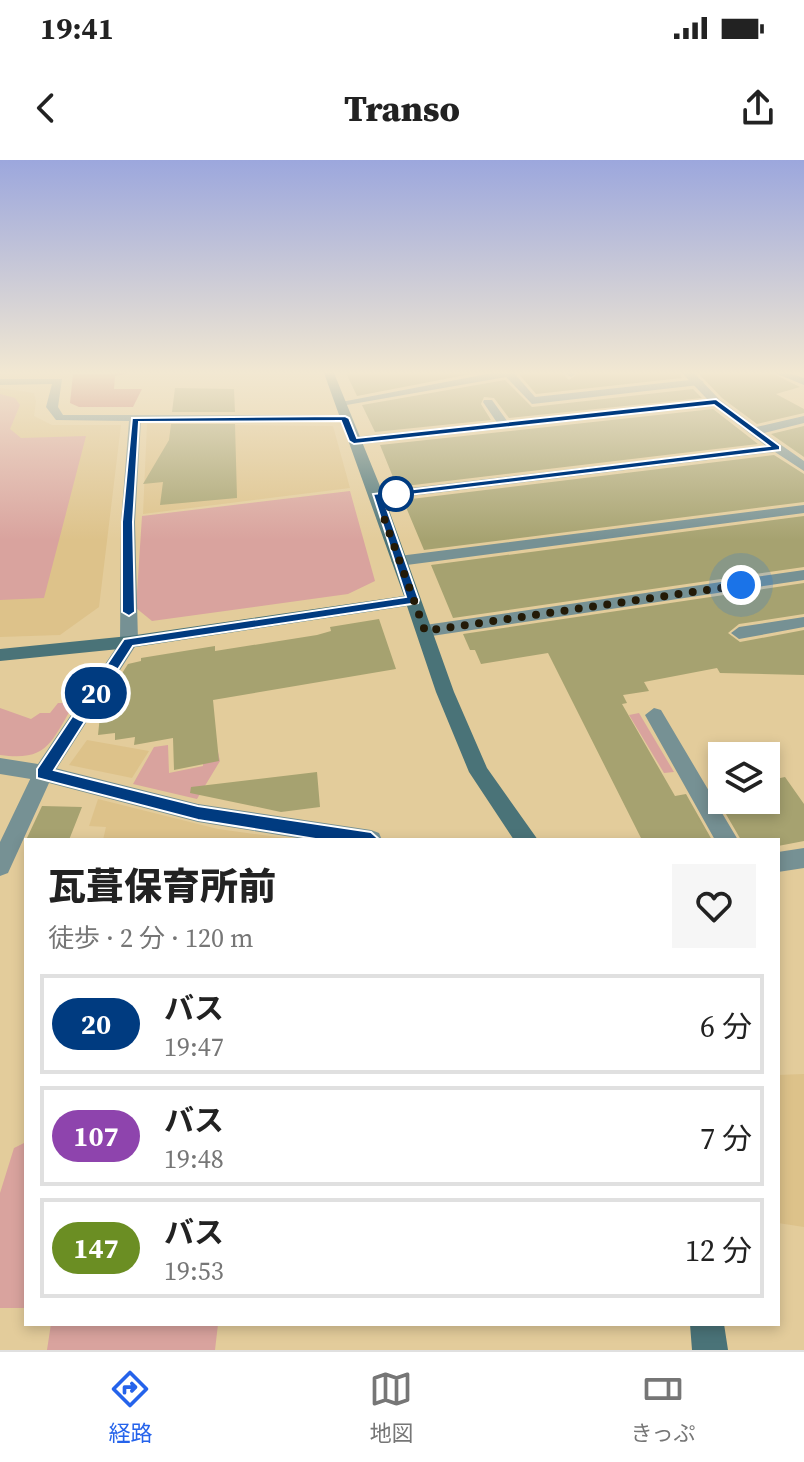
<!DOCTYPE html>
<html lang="ja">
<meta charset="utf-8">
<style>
:root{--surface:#fff;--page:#f6f6f6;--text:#222;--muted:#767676;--line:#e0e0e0;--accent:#2563eb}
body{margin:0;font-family:"Source Serif 4","Noto Sans JP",serif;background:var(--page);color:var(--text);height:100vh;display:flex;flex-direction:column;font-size:30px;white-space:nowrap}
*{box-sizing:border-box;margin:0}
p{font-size:26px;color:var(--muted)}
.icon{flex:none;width:44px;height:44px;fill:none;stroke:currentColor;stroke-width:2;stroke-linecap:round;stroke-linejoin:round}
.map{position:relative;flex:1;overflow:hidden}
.drawer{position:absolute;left:24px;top:678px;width:756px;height:488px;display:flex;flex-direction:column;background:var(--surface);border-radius:0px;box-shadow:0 4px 12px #0003}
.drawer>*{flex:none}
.badge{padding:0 16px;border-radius:26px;font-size:28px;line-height:52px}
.controls{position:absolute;left:708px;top:582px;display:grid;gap:16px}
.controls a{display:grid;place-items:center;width:72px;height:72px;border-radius:0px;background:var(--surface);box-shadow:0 4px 12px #0003;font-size:40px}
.you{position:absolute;width:40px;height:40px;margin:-20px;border:6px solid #fff;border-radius:50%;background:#1a73e8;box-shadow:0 0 0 12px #1a73e833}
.map>.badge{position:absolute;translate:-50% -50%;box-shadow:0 0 0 4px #fff}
.round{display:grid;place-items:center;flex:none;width:84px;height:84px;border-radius:0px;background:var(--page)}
.headline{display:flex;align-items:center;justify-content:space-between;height:136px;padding:0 24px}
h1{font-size:38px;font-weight:800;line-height:60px}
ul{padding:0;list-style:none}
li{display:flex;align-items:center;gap:24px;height:100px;margin:0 16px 12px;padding:0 8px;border:4px solid var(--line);border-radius:0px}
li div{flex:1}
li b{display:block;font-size:30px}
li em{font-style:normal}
li .badge{min-width:88px;font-weight:700;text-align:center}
.status{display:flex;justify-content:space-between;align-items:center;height:56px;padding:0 40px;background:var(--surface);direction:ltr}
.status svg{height:22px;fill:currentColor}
header{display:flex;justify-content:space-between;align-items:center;height:104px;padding:0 24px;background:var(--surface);font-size:36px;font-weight:800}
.menu{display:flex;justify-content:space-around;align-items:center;height:112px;border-top:2px solid var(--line);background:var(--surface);font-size:22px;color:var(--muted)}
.menu a{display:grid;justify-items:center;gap:4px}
.menu .current{color:var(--accent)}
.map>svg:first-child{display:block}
.built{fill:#ddc28a}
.green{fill:#d9a39e}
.forest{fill:#c5756f}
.building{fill:#a6a270}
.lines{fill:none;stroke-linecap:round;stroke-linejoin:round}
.lane{fill:#769194;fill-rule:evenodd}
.street{fill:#769194;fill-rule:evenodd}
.secondary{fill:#4a7378;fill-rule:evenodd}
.line{fill:#003b80;stroke:#fff;stroke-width:2}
.walk{stroke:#231a07;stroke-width:8;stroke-dasharray:0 14.4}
.stop-dot{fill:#fff;stroke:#003b80;stroke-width:4}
</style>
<div class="status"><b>19:41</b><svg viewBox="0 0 49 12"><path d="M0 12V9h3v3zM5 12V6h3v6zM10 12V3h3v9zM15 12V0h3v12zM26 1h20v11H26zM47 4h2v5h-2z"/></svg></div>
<header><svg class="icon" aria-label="back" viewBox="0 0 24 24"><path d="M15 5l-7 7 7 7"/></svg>Transo<svg class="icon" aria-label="share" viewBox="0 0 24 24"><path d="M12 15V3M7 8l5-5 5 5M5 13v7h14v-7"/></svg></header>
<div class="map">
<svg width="804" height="1190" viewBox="0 0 804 1190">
<rect width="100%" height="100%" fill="#e3cc9b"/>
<path class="built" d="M 0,228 L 34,233 L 36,241 L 34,256 L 52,265 L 121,265 L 99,447 L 60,475 L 0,477 Z
M 147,264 L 333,266 L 350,328 L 143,354 Z
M 87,580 L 149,591 L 132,618 L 69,605 Z
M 98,639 L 218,669 L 292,679 L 103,680 L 106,667 L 89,666 Z
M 804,914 L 804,1067 L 778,1063 L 778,915 Z"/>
<path class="green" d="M 0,234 L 15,238 L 20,245 L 10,269 L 21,278 L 86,276 L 44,438 L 0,440 Z
M 350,331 L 375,421 L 348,434 L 152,461 L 136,448 L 142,356 Z
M 58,543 L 75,543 C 51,580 50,602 0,595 L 0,548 L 31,559 L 40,553 L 50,553 Z
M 639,553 L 674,612 L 664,613 L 629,555 Z
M 168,585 L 169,613 L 203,606 L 203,594 L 218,592 L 220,601 L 197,639 L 133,624 L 154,587 Z
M 26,982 L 26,1148 L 0,1148 L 0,1033 L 14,988 Z
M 51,1164 L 218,1164 L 215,1190 L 47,1190 Z"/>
<path class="forest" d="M 130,213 L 115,216 L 114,229 L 142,229 L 133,247 L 79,247 L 70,243 L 73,214 Z"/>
<path class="building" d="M 346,213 L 476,213 L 357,236 Z
M 518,213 L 562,213 L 569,220 L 579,213 L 679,213 L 682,218 L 536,234 Z
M 698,213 L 772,213 L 800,227 L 776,234 L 804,249 L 804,253 L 757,264 L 722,238 Z
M 505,220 L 532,247 L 693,229 L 702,238 L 509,258 L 494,238 L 484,237 L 481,244 L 491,260 L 375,272 L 362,245 Z
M 175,228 L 234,229 L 235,252 L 172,252 Z
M 713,249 L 758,284 L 397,327 L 380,285 Z
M 171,264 L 235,264 L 237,338 L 160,345 L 163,322 L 143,324 L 169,280 Z
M 804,266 L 804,297 L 771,274 Z
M 774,295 L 804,314 L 804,342 L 424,390 L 403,340 Z
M 804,356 L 804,407 L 453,458 L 431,405 Z
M 804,423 L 804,454 L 739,464 L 728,473 L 740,482 L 804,470 L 804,515 L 720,513 L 717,508 L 644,522 L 649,531 L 623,535 L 627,543 L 622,544 L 675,636 L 686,634 L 712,680 L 642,680 L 548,493 L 481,504 L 475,490 L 470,490 L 463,474 Z
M 379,459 L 396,509 L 213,540 L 219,601 L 174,610 L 173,578 L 134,585 L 135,577 L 115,580 L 115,573 L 98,575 L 101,546 L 128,504 L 141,501 L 141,498 L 215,486 L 215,491 L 317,475 L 331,471 L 330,467 Z
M 317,612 L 320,647 L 281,652 L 190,633 L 191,627 Z
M 785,617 L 804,644 L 804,681 L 778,686 L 778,680 L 741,680 L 712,630 L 722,628 L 722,640 L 766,640 L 766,621 Z
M 42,646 L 82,647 L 69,680 L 26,680 Z"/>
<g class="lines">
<path class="lane" d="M 492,213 L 514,213 L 535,237 L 699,219 L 704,222 L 699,225 L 532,244 L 506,217 L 341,246 L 336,243 Z
M 565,213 L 575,213 L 576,214 L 571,217 Z
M 484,240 L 492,240 L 510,265 L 508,267 L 500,267 L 483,242 Z
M 804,457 L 804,467 L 739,479 L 731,473 L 739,467 Z
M 654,548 L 661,550 L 738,680 L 715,680 L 645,555 Z
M 43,605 L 198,644 L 371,670 L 379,673 L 382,680 L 310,680 L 198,662 L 49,623 L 8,713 L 0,716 L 0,682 L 36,607 Z"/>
<path class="street" d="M 682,213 L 694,213 L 720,240 L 756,267 L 804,256 L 804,263 L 764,273 L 804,301 L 804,311 L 775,292 L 377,340 L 370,336 L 377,332 L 766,286 L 714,246 L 354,285 L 348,281 L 354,277 L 708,240 Z
M 775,213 L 789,213 L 804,218 L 804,225 Z
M 0,219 L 62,219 L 58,247 L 63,255 L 345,255 L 351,258 L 345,261 L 141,261 L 135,362 L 138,482 L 50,619 L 43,621 L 0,614 L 0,598 L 38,604 L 120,482 L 121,362 L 129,261 L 56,260 L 46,247 L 52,224 L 0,225 Z
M 804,345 L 804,353 L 399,406 L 391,401 L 399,396 Z
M 804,410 L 804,420 L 425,477 L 417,471 L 425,465 Z
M 804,688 L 804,708 L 778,712 L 778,692 Z"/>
<path class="secondary" d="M 324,213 L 334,213 L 384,336 L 454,532 L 487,608 L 538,680 L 514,680 L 469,612 L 436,532 L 407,446 L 129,488 L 0,501 L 0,489 L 129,476 L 404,436 Z
M 690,1164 L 724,1164 L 728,1190 L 692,1190 Z"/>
</g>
<linearGradient id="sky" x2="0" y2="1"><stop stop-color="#9ca7dd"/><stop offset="0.56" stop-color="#f2e8d2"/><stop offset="1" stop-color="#f2e8d2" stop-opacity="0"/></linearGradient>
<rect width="804" height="380" fill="url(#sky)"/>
<path class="line" d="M 716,239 L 780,286 L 780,290 L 383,338 L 419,440 L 418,443 L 133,486 L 54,610 L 198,646 L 371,672 L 380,680 L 378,685 L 371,688 L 198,660 L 37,618 L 37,609 L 124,479 L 406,437 L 373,334 L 769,286 L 714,245 L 354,284 L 349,281 L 341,261 L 139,262 L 133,362 L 135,452 L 129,456 L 122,452 L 122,362 L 132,258 L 345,256 L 349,258 L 357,278 Z"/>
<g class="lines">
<path class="walk" d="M 396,334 L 384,358 L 425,471 L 741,425"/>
</g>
<circle class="stop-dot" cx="396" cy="334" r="16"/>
</svg>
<div class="controls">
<a><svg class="icon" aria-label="layers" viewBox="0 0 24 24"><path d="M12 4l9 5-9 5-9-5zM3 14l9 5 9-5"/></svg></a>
</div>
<div class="you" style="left:741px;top:425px"></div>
<b class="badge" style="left:96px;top:533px;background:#003b80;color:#fff">20</b>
<section class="drawer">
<div class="headline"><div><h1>瓦葺保育所前</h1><p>徒歩 · 2 分 · 120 m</p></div><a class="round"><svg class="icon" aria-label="heart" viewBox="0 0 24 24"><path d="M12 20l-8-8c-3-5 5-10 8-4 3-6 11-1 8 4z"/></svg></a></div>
<ul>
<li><span class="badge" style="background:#003b80;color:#fff">20</span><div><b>バス</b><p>19:47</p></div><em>6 分</em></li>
<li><span class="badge" style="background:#8e44ad;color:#fff">107</span><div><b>バス</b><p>19:48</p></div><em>7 分</em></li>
<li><span class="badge" style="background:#6b8e23;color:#fff">147</span><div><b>バス</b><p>19:53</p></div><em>12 分</em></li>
</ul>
</section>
</div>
<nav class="menu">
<a class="current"><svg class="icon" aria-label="directions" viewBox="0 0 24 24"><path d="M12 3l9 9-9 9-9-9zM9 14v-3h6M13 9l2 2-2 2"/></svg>経路</a>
<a><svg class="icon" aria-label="map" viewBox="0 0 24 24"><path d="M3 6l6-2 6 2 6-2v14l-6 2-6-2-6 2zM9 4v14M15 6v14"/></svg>地図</a>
<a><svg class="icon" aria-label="tickets" viewBox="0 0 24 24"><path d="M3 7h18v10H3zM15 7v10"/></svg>きっぷ</a>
</nav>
